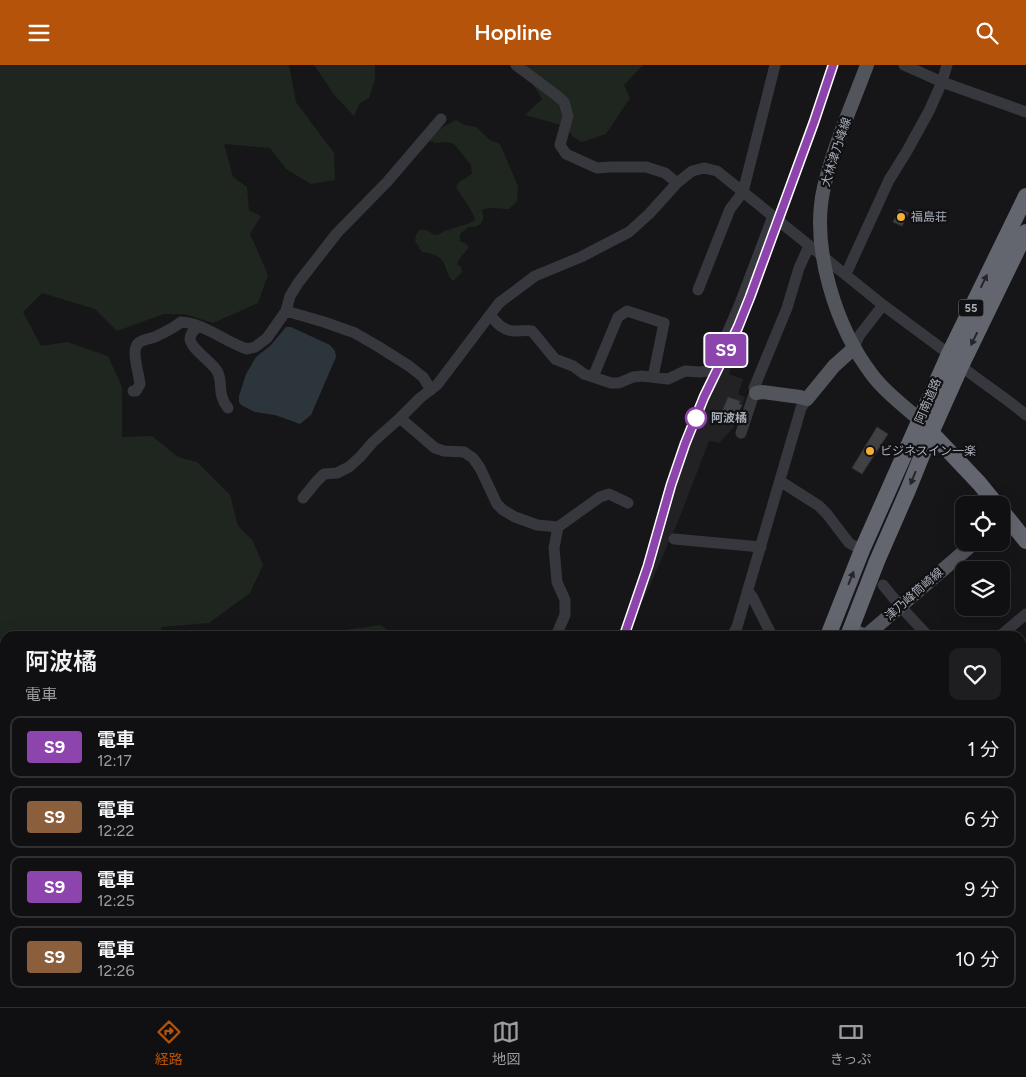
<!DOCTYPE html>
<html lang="ja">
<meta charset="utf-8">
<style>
:root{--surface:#101012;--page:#1e1e20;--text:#f1f3f6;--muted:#9c9d9f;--line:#303032;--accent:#b45309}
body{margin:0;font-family:Figtree,"Noto Sans JP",sans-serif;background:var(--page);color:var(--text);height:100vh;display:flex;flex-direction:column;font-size:19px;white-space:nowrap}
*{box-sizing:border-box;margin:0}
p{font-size:16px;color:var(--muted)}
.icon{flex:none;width:28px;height:28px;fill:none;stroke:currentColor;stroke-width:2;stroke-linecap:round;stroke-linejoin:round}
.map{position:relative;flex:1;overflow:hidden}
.sheet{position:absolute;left:0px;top:566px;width:1026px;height:376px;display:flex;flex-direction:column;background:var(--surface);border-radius:15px 15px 0 0;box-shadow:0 5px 20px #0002,0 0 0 1px var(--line)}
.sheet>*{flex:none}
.badge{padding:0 10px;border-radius:4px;font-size:18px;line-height:32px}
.tools{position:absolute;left:955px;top:431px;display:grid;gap:10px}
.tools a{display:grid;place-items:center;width:55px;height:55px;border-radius:10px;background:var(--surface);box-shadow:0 5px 20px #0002,0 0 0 1px var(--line);font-size:25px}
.map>.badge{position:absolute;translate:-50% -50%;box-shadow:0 0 0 2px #fff}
.round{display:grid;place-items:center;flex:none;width:52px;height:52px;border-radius:10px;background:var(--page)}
.summary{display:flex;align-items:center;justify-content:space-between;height:85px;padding:0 25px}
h1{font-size:24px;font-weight:600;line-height:38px}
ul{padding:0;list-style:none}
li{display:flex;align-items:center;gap:15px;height:62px;margin:0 10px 8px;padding:0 15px;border:2px solid var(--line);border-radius:10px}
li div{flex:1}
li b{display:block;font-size:19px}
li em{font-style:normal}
li .badge{min-width:55px;font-weight:700;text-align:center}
header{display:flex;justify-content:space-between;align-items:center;height:65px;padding:0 25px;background:var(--accent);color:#fff;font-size:22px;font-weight:600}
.tab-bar{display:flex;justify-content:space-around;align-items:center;height:70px;border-top:1px solid var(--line);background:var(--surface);font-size:14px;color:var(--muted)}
.tab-bar a{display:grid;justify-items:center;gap:2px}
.tab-bar .active{color:var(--accent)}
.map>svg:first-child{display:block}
.built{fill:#222225}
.green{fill:#1e261f}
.water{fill:#2c353c}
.building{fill:#404145;stroke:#303034}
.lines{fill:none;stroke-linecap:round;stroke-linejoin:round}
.minor{stroke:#37383d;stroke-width:11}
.major{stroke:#53555c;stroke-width:14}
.highway{stroke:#63666e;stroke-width:16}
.rail{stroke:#4a4c52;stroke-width:3;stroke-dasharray:6 5;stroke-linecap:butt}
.oneway{fill:#26262a}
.line-casing{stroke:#fff;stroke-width:11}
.line{stroke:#8e44ad;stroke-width:8}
.poi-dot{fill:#f2b134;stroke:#111113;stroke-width:2}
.stop-dot{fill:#fff;stroke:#8e44ad;stroke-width:2.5}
.labels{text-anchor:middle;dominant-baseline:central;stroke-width:4.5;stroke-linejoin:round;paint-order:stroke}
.shield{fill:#111113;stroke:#7b7e86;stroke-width:1}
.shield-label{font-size:11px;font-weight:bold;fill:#a8adb8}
.street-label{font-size:12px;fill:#a8adb8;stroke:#111113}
.poi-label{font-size:12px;fill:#a8adb8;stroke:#111113;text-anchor:start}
.stop-label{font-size:12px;font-weight:bold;fill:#a8adb8;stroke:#111113;text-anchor:start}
</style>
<header><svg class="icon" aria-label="menu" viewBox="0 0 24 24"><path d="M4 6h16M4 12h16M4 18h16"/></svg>Hopline<svg class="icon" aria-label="search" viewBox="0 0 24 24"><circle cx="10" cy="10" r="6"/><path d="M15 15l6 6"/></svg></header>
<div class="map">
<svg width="1026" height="942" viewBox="0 0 1026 942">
<rect width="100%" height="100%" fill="#161618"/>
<path class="built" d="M 738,251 L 747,254 L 729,309 L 743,314 L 738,329 L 745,332 L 734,362 L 719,378 L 709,376 L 679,454 L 643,536 L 635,533 L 656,456 L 668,414 L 685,365 Z"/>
<path class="green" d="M 0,0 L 289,0 L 296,37 L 334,88 L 335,115 L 311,119 L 286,104 L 270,83 L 224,79 L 233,112 L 247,122 L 249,145 L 261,151 L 250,169 L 268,210 L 258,238 L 213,258 L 184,249 L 164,249 L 117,266 L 95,244 L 42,228 L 23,247 L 41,281 L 67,277 L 108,291 L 122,322 L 122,372 L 152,371 L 178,392 L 197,397 L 230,430 L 238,461 L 253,476 L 263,500 L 250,528 L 209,558 L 162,562 L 158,571 L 5,571 L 5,592 L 0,586 Z
M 314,0 L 375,0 L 375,14 L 369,33 L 360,38 L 354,51 L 335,31 Z
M 521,0 L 643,0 L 624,20 L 630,33 L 606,69 L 582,77 L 572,71 L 568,62 L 525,50 L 542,34 Z
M 456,55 L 465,60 L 476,62 L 490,75 L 500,79 L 518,121 L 517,136 L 509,144 C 500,144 490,141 482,145 C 485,155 482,163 469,162 L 460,169 L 460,176 L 465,178 L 469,182 C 465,188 460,191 457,199 L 461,202 L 462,207 L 453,216 C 446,210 447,201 441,194 C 436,189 428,188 422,187 L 415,176 L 416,170 L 419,165 L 426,165 L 433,169 L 438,170 L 444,166 L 470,158 L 475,155 C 474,147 461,131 456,122 L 459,117 L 472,109 L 471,100 L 454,79 L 448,77 L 436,78 L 429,76 C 434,66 446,60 456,55 Z
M 381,560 L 394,571 L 303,571 Z
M 5,667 L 5,739 L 0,739 L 0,675 Z"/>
<path class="water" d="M 286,262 L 291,262 L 330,280 L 335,286 L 336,292 L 311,350 L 300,359 L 275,350 L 255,347 L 241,340 L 239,337 L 239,331 L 246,309 L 256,292 L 271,280 Z"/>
<path class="building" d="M 899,144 L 909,148 L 902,161 L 893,157 Z
M 728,332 L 740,336 L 739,339 L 742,340 L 739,347 L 736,346 L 733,356 L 720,351 Z
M 877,362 L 888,369 L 862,409 L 852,403 Z"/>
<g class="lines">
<path class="minor" d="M 516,0 L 556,30 L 564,37 L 568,51 L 560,80 L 566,89 L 597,103 L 611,102 L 646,102 L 665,108 L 677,118
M 904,0 L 942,17 L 1026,47
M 846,209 L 889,115 L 907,86 L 929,46 L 942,17 L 947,0
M 698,225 L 730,144 L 743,127 L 775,0
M 490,250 C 497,258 503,266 514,266 C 521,266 526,265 532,266 L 555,294 L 573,301 L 584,309 L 611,318 L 619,318 L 633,312 L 642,311 L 668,314 L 685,306 L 700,307 L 707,306 L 713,301 L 739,241 L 773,151
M 199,261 C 195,264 190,268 190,274 C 191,284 212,297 217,306 C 224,318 216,328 228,343
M 854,283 L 859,271 L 883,240
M 961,301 C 982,318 1005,332 1026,350
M 593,312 L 618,252 L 627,246 L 664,258 L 653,312
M 431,325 L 423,312 L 409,301 L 379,282 L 355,268 L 324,257 L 286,246 L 290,231 L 298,218 L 337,168 L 387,117 L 441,54
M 133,326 L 136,326 L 140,319 C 139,310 135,298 135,288 C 135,273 147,276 157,271 C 165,267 174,263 181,257 C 203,258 226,277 247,284 L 255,282 L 267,273 L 286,246
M 400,353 L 435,383 L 444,386 L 464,387 L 473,393 L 480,403 L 497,439 L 503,445 L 515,452 L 537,460 L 558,462 L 554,483 L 557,517 L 565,535 L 565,550 L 556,571
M 741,368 L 753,332 L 756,328 L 754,323 L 787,243 L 799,203 L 809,181
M 780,416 L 819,441 L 827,449 L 849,478 L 862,485
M 303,433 L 316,417 L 324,409 L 337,408 L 349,402 L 360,392 L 373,377 L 400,353 L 420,333 L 437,320 L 499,238 L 535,211 L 581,192 L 629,167 L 649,149 L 677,118 L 692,106 L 704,103 L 717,106 L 883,240 L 949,289
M 558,462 L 600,432 L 609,429 L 628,438
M 674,474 L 761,482
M 883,520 L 900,541 L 928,571
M 748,526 L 753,533 L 772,571
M 732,571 L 737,562 L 801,343 L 807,334
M 1000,571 L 1026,549
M 1021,598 L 1026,593
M 1021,668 L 1026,675
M 1021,806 L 1026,813
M 1021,826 L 1026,822
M 1021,890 L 1026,896
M 189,938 L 194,940 L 197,938
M 259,938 L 262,942
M 982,938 L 985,942
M 496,942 L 498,938
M 672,942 L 673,938
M 807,942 L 814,938"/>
<path class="major" d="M 867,0 C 852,40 834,80 824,122 C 810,182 836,263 873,311 C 886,328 904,341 920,355
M 756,328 L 762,327 L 800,332 L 807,334 L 834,301 L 854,283
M 850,564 L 863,570 L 868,569 L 974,478
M 277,942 L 281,938"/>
<path class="highway" d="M 925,361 L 979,418 L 997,440
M 1001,445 L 1026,476
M 828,571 L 862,485 L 949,289 L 1026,131
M 848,571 L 877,496 L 908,425 L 931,368 L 961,301 L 1026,167
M 691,942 L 692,938
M 713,942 L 715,938"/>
<path class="rail" d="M 624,571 L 638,534 L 671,420 L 685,379 L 704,332 L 738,262 L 750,232 L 814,57 L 833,0
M 487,942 L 489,938"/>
</g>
<defs><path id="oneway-solid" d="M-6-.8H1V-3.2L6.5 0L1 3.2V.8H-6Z" transform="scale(1.25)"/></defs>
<g class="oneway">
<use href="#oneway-solid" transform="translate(984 216) rotate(-64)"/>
<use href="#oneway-solid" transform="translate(974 274) rotate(116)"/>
<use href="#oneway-solid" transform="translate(913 413) rotate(112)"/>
<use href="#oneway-solid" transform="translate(851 513) rotate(-68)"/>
</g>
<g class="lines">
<g class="line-casing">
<path id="line" d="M 624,571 L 648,501 L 671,420 L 685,379 L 704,332 L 738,262 L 750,232 L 814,57 L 833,0"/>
</g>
<use href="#line" class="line"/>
</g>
<g class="poi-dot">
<circle cx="901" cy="152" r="5"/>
<circle cx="870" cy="386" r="5"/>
</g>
<circle class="stop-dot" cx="696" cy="353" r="10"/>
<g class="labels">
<rect class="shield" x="958.5" y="234.5" width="25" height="17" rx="4"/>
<g class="shield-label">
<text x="971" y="243">55</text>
</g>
<g class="street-label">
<text transform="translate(836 87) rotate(-72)">大林津乃峰線</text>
<text transform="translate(928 336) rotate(-67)">阿南道路</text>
<text transform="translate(914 529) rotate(-41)">津乃峰筒崎線</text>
</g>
<g class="poi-label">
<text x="911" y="152">福島荘</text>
<text x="880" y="386">ビジネスイン一楽</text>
</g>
<g class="stop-label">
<text x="711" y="353">阿波橘</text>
</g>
</g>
</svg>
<div class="tools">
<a><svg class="icon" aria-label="locate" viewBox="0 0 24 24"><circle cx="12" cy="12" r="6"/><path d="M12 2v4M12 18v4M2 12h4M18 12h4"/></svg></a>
<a><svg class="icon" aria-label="layers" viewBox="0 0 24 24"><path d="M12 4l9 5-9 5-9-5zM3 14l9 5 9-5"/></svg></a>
</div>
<b class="badge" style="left:726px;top:285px;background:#8e44ad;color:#fff">S9</b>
<section class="sheet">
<div class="summary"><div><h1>阿波橘</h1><p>電車</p></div><a class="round"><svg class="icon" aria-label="heart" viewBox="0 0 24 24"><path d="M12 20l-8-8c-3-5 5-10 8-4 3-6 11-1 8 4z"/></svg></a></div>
<ul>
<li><span class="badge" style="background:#8e44ad;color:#fff">S9</span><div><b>電車</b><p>12:17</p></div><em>1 分</em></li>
<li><span class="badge" style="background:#8b5e3c;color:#fff">S9</span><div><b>電車</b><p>12:22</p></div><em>6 分</em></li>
<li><span class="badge" style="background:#8e44ad;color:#fff">S9</span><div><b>電車</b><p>12:25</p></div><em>9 分</em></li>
<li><span class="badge" style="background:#8b5e3c;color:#fff">S9</span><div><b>電車</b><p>12:26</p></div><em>10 分</em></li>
</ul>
</section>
</div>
<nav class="tab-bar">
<a class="active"><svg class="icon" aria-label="directions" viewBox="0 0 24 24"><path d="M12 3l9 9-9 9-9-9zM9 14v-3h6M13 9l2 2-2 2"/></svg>経路</a>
<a><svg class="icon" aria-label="map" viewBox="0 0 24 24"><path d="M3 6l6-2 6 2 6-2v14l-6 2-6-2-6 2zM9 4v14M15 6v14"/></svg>地図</a>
<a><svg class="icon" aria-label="tickets" viewBox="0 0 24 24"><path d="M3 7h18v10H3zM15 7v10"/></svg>きっぷ</a>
</nav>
